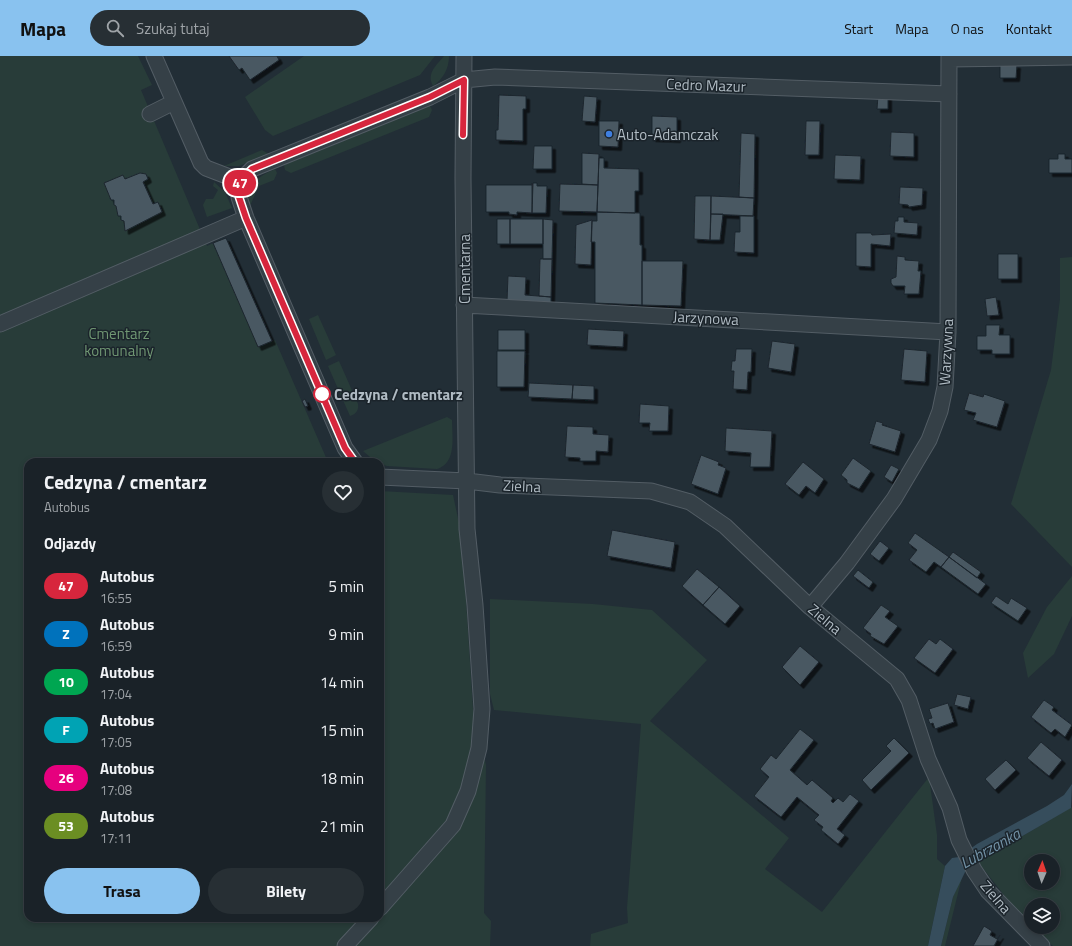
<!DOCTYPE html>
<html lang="pl">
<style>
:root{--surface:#1a2228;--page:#272f34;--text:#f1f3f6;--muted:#9fa4a8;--line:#383f45;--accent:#89c2ef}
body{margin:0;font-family:"Titillium Web",sans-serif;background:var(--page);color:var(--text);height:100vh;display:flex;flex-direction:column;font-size:15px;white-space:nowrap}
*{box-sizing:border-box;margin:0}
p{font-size:13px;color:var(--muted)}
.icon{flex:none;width:22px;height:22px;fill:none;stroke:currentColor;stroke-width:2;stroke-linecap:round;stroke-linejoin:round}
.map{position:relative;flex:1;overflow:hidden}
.sheet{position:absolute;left:24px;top:402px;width:360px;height:464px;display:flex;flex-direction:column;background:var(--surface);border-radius:12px;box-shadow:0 2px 6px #0003,0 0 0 1px var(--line)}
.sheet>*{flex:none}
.badge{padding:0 8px;border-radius:13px;font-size:14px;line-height:26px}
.needle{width:26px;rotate:2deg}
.tools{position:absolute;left:1024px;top:798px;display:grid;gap:8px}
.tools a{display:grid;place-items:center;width:36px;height:36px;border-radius:50%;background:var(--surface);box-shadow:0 2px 6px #0003,0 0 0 1px var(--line);font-size:20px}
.map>.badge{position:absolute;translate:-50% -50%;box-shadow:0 0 0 2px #fff}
h2{padding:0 20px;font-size:15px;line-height:36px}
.round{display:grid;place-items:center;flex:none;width:42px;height:42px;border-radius:21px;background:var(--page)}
.headline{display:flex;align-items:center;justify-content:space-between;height:68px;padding:0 20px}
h1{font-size:19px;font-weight:700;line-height:30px}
.primary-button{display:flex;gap:8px;margin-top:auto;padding:8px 20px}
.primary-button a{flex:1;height:46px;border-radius:24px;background:var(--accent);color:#111;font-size:16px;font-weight:700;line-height:46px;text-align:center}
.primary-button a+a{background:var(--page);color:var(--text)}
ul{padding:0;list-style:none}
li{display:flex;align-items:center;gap:12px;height:48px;padding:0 20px}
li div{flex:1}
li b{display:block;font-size:15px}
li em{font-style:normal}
li .badge{min-width:44px;font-weight:700;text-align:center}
header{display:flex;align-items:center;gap:24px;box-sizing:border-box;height:56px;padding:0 20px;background:var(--accent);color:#111}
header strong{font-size:19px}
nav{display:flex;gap:22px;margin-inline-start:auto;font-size:14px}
.search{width:280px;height:36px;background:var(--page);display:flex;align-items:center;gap:10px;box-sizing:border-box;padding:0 14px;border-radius:22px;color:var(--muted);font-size:15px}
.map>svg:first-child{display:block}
.green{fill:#283c39;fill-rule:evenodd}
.water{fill:#364d5c}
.building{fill:#4a5962;stroke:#1d262e;filter:url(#shadow)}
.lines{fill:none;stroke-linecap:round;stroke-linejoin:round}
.minor-casing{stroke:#535d65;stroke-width:17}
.minor{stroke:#354047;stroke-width:15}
.line-casing{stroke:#fff;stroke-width:9}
.line{stroke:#d7263d;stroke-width:6}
.shop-dot{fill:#3f7fe0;stroke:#1b242b;stroke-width:1.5}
.stop-dot{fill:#fff;stroke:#d7263d;stroke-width:2}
.labels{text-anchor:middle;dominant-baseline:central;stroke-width:3;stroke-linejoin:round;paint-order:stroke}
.street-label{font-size:15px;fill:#b0bbc3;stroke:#1b242b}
.poi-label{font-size:15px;fill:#b0bbc3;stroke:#1b242b;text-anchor:start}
.park-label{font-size:15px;fill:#709773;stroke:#1b242b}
.stop-label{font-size:15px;font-weight:bold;fill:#b0bbc3;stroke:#1b242b;text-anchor:start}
.water-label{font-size:16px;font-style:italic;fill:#7291a5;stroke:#1b242b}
</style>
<header>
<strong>Mapa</strong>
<div class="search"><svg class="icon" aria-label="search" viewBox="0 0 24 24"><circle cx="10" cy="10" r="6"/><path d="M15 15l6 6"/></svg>Szukaj tutaj</div>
<nav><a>Start</a><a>Mapa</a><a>O nas</a><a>Kontakt</a></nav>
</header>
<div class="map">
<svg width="1072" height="890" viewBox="0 0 1072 890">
<defs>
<filter id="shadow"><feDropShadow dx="3.5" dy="3.5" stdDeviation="0" flood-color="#0009"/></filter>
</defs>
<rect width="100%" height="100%" fill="#222e36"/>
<path class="green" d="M 0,0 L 138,0 L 152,29 L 141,34 L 207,190 L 213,187 L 258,291 L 275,284 L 328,406 L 28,406 L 28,862 L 380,862 L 380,435 L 453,439 L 462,481 L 473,653 L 486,709 L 484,857 L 491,865 L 490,890 L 0,890 Z
M 304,0 L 435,0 L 420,19 L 273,80 L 265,74 L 245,41 Z
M 444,0 L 449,0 C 449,13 443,23 433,30 C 426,17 436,10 444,0 Z
M 430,50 L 432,54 L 429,61 L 291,117 L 285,114 L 284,109 Z
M 262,94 L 269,98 L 239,110 L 224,110 Z
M 275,113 L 277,117 L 274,124 L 259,130 L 249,152 C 245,130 257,121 275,113 Z
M 214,126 L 225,136 L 232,152 L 207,161 L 203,149 L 206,143 L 213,143 L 218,134 L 213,130 Z
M 1072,201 L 1072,511 L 1011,448 L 1051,314 L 1060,243 L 1060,202 Z
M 318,259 L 336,299 L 326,304 L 309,263 Z
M 339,305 L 358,348 C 359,354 356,358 350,360 L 328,310 Z
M 447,361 L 452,364 C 452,380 457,407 437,413 L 387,410 L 380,408 L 380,406 L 376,406 L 363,395 Z
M 1072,520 L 1072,560 L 1054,598 L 1028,622 L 1023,597 L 1047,551 Z
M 490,543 L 593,548 L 652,554 L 707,604 L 650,665 L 789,782 L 765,813 L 822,856 L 929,721 L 937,779 L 937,803 L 945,810 L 928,890 L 590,890 L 591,878 L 628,867 L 627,852 L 641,668 L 494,654 L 490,638 Z
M 1072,751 L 1072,890 L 1053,890 L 1032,871 L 1053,871 L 1053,849 L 1031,849 L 1031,870 L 1023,863 L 978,806 ZM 1031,805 L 1053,805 L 1053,827 L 1031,827 Z
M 963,817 L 945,890 L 941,890 L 953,841 Z"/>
<path class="water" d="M 1072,728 L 1071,752 L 967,812 L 953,841 L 941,890 L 928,890 L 945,810 L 952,802 L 959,801 L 977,788 L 1047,750 L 1064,739 Z"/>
<path class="building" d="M 229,0 L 277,0 L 279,4 L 250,24 L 242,12 L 239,14 Z
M 1000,8 L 1017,9 L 1016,22 L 1000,22 Z
M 499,39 L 526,40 L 526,53 L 523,53 L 523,85 L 496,84 L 496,74 L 498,74 Z
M 584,40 L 597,41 L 595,66 L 582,65 Z
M 878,40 L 888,40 L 888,53 L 877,53 Z
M 652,60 L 677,61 L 677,83 L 652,82 Z
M 599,65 L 619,65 L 618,91 L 599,90 Z
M 806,65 L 820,65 L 819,99 L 805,99 Z
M 891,76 L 914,77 L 914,101 L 890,100 Z
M 741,77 L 755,78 L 754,142 L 739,141 Z
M 534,90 L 552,90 L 552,113 L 533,113 Z
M 582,97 L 599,98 L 598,129 L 582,128 Z
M 1058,98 L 1065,98 L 1065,103 L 1072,103 L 1072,117 L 1049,117 L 1049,103 L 1058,103 Z
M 835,99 L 861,100 L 860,124 L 834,123 Z
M 599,102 L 604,102 L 604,112 L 639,113 L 639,135 L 635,135 L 635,157 L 597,156 Z
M 140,117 L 146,118 L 148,123 L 143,126 L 153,148 L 158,146 L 162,156 L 125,175 L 124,165 L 121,164 L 121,160 L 118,160 L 116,150 L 114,149 L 114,144 L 111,144 L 104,127 L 123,119 L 125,123 Z
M 532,127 L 532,157 L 517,156 L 517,159 L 509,158 L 509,156 L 486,156 L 486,129 L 532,129 Z
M 533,127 L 537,127 L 537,130 L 547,130 L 546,157 L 532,157 Z
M 560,128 L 598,129 L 597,156 L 559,155 Z
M 900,131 L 923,132 L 922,149 L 909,151 L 908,149 L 899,148 Z
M 695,140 L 711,140 L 710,184 L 694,183 Z
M 711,140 L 754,142 L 753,160 L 711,158 Z
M 597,156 L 640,157 L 640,189 L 642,189 L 642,249 L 595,247 L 595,186 L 591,186 L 592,165 L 597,165 Z
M 711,158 L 723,158 L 720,184 L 710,184 Z
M 740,160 L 754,160 L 754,197 L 734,196 L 735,176 L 740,176 Z
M 898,161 L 904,161 L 904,166 L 918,167 L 917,179 L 894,177 L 895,165 L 898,165 Z
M 497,163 L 510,163 L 510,188 L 497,188 Z
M 510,163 L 543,163 L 543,188 L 510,188 Z
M 543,163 L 553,164 L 552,203 L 543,203 Z
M 592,164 L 591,209 L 575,208 L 576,169 Z
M 856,177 L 871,177 L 872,179 L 891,178 L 890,190 L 871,188 L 871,211 L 856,210 Z
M 226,182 L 272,285 L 258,291 L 213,187 Z
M 998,198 L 1018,198 L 1018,223 L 998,223 Z
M 897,200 L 905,201 L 905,204 L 919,205 L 918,215 L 921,215 L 919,238 L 904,238 L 905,230 L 893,230 L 891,227 L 891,223 L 896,221 Z
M 540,203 L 552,203 L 551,241 L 539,240 Z
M 642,205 L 683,205 L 681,250 L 642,249 Z
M 508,220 L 526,221 L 525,239 L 551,241 L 551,247 L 507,245 Z
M 996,241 L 999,259 L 987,260 L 985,243 Z
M 986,269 L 1000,269 L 999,279 L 1010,279 L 1010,298 L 992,298 L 992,294 L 977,294 L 977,280 L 986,280 Z
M 588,273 L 624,275 L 623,291 L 587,289 Z
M 498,274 L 525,274 L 525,294 L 498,294 Z
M 772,285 L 795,288 L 791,316 L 768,312 Z
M 736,293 L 752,293 L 751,316 L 748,316 L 747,334 L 733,333 L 734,315 L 731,315 L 732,305 L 735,305 Z
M 904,293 L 927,295 L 925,326 L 901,324 Z
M 497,295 L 525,295 L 524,331 L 497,331 Z
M 529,327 L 573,329 L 572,343 L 528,341 Z
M 573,329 L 594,330 L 594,344 L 572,343 Z
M 969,337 L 983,341 L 984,338 L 1005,345 L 997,371 L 973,364 L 976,357 L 964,354 Z
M 305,343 L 308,350 L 305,351 L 302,345 Z
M 640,348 L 669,350 L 668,375 L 649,375 L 650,367 L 639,367 Z
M 876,365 L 883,367 L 882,369 L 901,375 L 895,396 L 869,388 Z
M 567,370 L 593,371 L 593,378 L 609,379 L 608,396 L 596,395 L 596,405 L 580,405 L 580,402 L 565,401 Z
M 726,372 L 772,375 L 770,411 L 750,411 L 751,397 L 725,395 Z
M 701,399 L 719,406 L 718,409 L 726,412 L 718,438 L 691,428 Z
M 853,402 L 871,415 L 859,433 L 847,427 L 847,424 L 841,419 Z
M 803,406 L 824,423 L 815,437 L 806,430 L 799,439 L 785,428 Z
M 891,409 L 899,413 L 892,426 L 884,421 Z
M 612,474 L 675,486 L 671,512 L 607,500 Z
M 915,477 L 949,501 L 941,511 L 934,506 L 926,516 L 909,504 L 917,494 L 908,487 Z
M 880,485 L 889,492 L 879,505 L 870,498 Z
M 953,496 L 981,516 L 977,522 L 949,501 Z
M 949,501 L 986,528 L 978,538 L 941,511 Z
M 697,513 L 719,531 L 703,549 L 682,530 Z
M 858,514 L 873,526 L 869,532 L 853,520 Z
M 719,531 L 740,550 L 725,568 L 703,549 Z
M 996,540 L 1008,548 L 1011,542 L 1027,552 L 1018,565 L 991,547 Z
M 881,549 L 890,555 L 885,561 L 898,570 L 884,588 L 870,580 L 871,578 L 863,572 Z
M 929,583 L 936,588 L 940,583 L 953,593 L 935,617 L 914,602 Z
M 800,590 L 819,606 L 800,629 L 782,611 Z
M 957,638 L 971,641 L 968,653 L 954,649 Z
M 1044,644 L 1054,651 L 1052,654 L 1072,669 L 1065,681 L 1055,673 L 1051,677 L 1031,661 Z
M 948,647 L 954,666 L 935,673 L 933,667 L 930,668 L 928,663 L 932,662 L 929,653 Z
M 800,673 L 814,684 L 790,714 L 807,729 L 812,724 L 833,742 L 831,745 L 833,747 L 838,742 L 843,746 L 850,738 L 859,745 L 837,773 L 845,779 L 838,788 L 821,774 L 823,771 L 814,764 L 819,759 L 797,741 L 781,761 L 754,740 L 769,721 L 760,713 L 771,699 L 776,703 Z
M 894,682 L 909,697 L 871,734 L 862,724 L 891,695 L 886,690 Z
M 1041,686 L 1062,704 L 1049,720 L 1027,702 Z
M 1006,704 L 1016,714 L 995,734 L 985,723 Z
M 984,870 L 992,875 L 990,879 L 997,883 L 1000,879 L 994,890 L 973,890 Z"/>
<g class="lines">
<g class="minor-casing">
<path id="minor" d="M 154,0 L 201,107 L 206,112 L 240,125
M 949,3 L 1072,1
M 150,58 L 174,46
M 464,249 L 948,276
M 0,268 L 246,162
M 355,406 L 345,392 L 246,162 L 239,141 L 240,125 L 252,113 L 430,41 L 464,24 L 495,21 L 949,38
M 380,421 L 467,425 L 500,429 L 651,435 L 690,446 L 725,470 L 810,551 L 897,623 L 909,644 L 928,703 L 950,752 L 959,784 L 974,814 L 988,835 L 1042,890
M 810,551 L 847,507 L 894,443 L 929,384 L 940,355 L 945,331 L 948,276 L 949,0
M 380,852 L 453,769 L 468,735 L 479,692 L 482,653 L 475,549 L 467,473 L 463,122 L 464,0
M 345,890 L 371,862"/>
</g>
<use href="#minor" class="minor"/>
</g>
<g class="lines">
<g class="line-casing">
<path id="line" d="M 355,406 L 345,392 L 246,162 L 239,141 L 240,125 L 252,113 L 430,41 L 464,24 L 463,79"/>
</g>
<use href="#line" class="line"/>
</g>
<circle class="shop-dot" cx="609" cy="78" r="4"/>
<circle class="stop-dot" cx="322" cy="338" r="8"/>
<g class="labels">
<g class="street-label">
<text transform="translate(706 29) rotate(2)">Cedro Mazur</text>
<text transform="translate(464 213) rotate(-90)">Cmentarna</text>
<text transform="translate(706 262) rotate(3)">Jarzynowa</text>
<text transform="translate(946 296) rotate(-87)">Warzywna</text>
<text transform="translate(522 430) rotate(3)">Zielna</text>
<text transform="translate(825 563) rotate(40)">Zielna</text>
<text transform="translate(996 841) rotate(49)">Zielna</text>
</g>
<g class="poi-label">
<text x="617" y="78">Auto-Adamczak</text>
</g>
<g class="park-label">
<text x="119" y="277">Cmentarz<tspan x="119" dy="17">komunalny</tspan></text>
</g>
<g class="stop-label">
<text x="334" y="338">Cedzyna / cmentarz</text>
</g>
<g class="water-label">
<text transform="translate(990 792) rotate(-29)">Lubrzanka</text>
</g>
</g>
</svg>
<div class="tools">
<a><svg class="needle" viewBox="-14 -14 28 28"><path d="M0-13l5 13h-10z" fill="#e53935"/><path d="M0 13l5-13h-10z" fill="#9fa4a8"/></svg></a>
<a><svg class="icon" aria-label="layers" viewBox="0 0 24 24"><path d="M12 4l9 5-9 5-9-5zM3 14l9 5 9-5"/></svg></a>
</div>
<b class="badge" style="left:240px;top:127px;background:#d7263d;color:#fff">47</b>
<section class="sheet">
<div class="headline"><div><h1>Cedzyna / cmentarz</h1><p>Autobus</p></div><a class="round"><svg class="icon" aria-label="heart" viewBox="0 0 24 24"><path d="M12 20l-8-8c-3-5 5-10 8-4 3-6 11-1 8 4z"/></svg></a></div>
<h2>Odjazdy</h2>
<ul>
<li><span class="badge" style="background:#d7263d;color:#fff">47</span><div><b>Autobus</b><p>16:55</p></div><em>5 min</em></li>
<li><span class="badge" style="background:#0072bc;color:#fff">Z</span><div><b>Autobus</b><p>16:59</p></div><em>9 min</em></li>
<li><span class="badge" style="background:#00a651;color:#fff">10</span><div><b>Autobus</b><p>17:04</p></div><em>14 min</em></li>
<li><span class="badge" style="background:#00a3b4;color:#fff">F</span><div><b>Autobus</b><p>17:05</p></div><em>15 min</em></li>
<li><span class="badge" style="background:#e6007e;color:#fff">26</span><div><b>Autobus</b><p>17:08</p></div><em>18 min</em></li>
<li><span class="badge" style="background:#6b8e23;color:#fff">53</span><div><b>Autobus</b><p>17:11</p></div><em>21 min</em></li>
</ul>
<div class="primary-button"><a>Trasa</a><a>Bilety</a></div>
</section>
</div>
